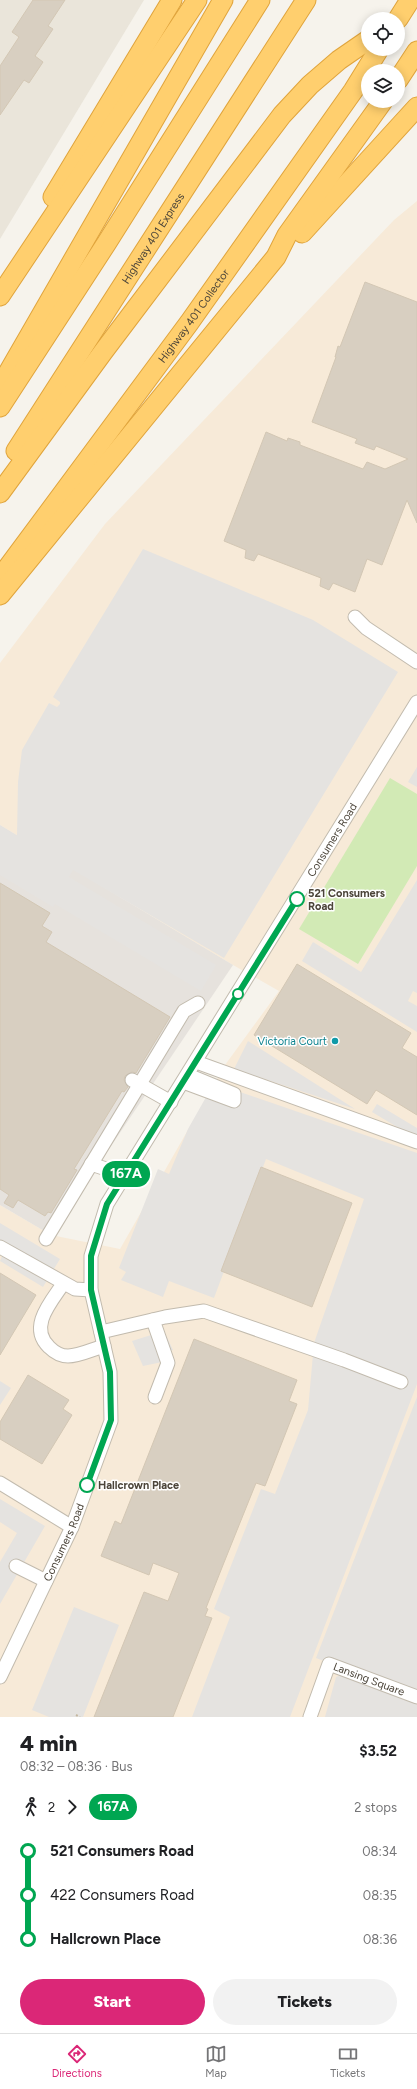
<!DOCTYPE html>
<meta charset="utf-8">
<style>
:root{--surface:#fff;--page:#f2f2f2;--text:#202124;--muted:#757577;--line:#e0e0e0;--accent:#db2777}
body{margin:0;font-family:Figtree,sans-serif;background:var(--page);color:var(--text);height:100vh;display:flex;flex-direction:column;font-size:15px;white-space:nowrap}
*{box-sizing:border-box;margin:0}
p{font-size:13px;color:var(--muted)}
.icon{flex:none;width:22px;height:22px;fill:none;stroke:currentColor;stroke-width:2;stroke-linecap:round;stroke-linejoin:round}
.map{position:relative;height:1717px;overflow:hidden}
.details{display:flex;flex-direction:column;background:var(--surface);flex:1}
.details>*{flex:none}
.badge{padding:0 8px;border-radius:13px;font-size:14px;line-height:26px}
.tools{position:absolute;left:361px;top:12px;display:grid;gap:8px}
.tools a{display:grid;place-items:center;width:44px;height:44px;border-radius:50%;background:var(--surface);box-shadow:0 2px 10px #0003;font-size:20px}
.map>.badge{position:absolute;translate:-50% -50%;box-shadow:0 0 0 2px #fff}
.legs{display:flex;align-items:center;gap:6px;height:44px;padding:0 20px;font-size:13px}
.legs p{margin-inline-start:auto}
.overview{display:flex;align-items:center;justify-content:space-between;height:68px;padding:0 20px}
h1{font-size:22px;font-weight:800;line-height:30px}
.cta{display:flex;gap:8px;margin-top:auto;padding:8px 20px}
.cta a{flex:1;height:46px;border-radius:24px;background:var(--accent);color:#fff;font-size:16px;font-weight:800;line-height:46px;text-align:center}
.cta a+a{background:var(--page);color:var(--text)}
ul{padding:0 20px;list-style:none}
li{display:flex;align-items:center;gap:14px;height:44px;font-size:15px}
li i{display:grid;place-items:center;width:6px;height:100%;margin:0 5px;background:currentColor}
li i::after{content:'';width:10px;height:10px;margin:-5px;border:3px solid;border-radius:50%;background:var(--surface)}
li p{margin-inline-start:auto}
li:first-child i{background:linear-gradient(#0000 50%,currentColor 0)}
li:last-child i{background:linear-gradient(currentColor 50%,#0000 0)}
.dock{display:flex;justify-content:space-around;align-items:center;height:56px;border-top:1px solid var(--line);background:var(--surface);font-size:11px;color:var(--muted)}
.dock a{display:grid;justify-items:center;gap:2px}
.dock .current{color:var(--accent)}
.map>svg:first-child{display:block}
.residential{fill:#eae5da}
.commercial{fill:#f7ead8}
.industrial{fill:#e6e2dd}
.green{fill:#d2eab5}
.parking{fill:#e5e3e0}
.building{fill:#d8cfc1;stroke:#d3c7b4}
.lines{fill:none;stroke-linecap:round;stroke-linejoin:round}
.minor-casing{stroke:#c2bbae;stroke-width:15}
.highway-casing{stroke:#e0a43c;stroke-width:21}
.path{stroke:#c4b79f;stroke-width:2;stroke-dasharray:2 2;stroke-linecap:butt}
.minor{stroke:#fff;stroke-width:13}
.highway{stroke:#ffcf6e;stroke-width:19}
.line-1-casing{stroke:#fff;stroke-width:9}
.line-1{stroke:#00a651;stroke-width:6}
.stop-1-dot{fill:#fff;stroke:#00a651;stroke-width:2}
.culture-dot{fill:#0f9aa8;stroke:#fff;stroke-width:1.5}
.labels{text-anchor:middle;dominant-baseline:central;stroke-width:3;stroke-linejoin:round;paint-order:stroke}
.street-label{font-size:11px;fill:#4b4439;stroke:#fff}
.stop-label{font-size:11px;font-weight:bold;fill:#4b4439;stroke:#fff;text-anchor:start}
.culture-label{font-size:11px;fill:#0d838f;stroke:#fff;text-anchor:end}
</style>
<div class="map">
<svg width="417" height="1717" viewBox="0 0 417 1717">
<rect width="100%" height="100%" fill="#f6f3ec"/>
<path class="residential" d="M 0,0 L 144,0 L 0,239 Z"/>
<path class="commercial" d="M 417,201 L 417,1717 L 0,1717 L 0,1205 L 51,1235 L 120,1249 L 225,1065 L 279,991 L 233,965 L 0,825 L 0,663 L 105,524 L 394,220 Z"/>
<path class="industrial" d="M 0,825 L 233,965 L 51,1235 L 0,1205 Z"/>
<path class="green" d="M 390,778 L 417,794 L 417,866 L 358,964 L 299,929 Z"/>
<path class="parking" d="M 143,549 L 313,620 L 398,672 L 224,958 L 73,870 L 69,877 L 216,965 L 201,991 L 55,904 L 53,907 L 0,875 L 0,826 L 17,836 L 18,782 L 22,750 L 49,703 L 57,707 L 60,704 L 60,702 L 53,697 Z
M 417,767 L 417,787 L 408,782 Z
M 417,880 L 417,993 L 413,991 L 408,1001 L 417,1006 L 417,1032 L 302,961 L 313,942 L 361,972 Z
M 248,1041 L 355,1109 L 234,1069 Z
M 214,1083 L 417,1153 L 417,1384 L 290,1717 L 192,1717 L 230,1617 L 214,1609 L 261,1489 L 275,1494 L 308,1410 L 314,1343 L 364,1199 L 266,1159 L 214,1298 L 169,1281 L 163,1297 L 121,1280 L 126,1272 L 119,1268 L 158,1169 L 169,1174 L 188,1129 Z
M 377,1104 L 417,1128 L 417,1139 L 372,1112 Z
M 0,1223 L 60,1259 L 43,1287 L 0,1261 L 4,1252 L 0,1250 Z
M 164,1331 L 173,1350 L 164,1352 L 167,1361 L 143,1366 L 132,1341 Z
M 0,1381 L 11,1388 L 0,1405 Z
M 417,1397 L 417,1697 L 316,1658 Z
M 0,1499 L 45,1526 L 0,1604 L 0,1562 L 17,1533 L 0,1522 Z
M 74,1607 L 119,1625 L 83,1717 L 49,1717 L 32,1710 Z
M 346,1673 L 417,1702 L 417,1717 L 325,1717 L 336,1677 Z"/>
<path class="building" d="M 33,0 L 65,0 L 48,26 L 53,29 L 35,56 L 43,62 L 29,83 L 24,80 L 0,115 L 0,66 L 19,37 L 12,32 Z
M 365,282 L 417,302 L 417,523 L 407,500 L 382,565 L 367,559 L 355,592 L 333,583 L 329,590 L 320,586 L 321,578 L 258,554 L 254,561 L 245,558 L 246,550 L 224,541 L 266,432 L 287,441 L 288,438 L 300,442 L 300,445 L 363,469 L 367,462 L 385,469 L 408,459 L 376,446 L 374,450 L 355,443 L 357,439 L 312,422 L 336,357 L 335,357 L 338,346 L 340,347 Z
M 0,883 L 50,913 L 42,926 L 52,932 L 46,942 L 170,1017 L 136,1073 L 132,1072 L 125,1076 L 124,1080 L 128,1087 L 124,1092 L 122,1091 L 74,1169 L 77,1170 L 51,1213 L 48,1212 L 45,1216 L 18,1200 L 13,1208 L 4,1203 L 9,1195 L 0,1189 Z
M 297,964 L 411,1033 L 402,1048 L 417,1057 L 417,1115 L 376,1090 L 367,1104 L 254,1035 Z
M 261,1167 L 352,1203 L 312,1307 L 221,1271 Z
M 0,1273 L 36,1295 L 0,1355 Z
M 194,1339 L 297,1380 L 289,1401 L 297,1404 L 265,1486 L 256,1483 L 223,1565 L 206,1608 L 208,1609 L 205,1616 L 212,1618 L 173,1717 L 94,1717 L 144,1592 L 168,1601 L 179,1573 L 153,1563 L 149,1575 L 101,1556 L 115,1521 L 121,1524 Z
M 28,1375 L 69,1400 L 63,1409 L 72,1415 L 42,1464 L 0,1439 L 0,1422 Z"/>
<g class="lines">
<g class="minor-casing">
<g id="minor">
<path d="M 355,617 L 366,628 L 417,662"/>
<path d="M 196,1062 L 417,1142"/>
<path d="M 132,1080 L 171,1102"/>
<path d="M 183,1082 L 234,1101 L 234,1094 L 188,1075"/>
<path d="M 91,1164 L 112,1171 L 124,1178"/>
<path d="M 46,1239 L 184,1011 L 198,1003"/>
<path d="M 0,1247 L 75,1289 L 91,1290"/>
<path d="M 63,1284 C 51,1302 28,1327 49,1347 C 54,1352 60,1356 68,1356 C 79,1356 93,1349 104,1346"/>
<path d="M 153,1320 L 168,1363 L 155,1397"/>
<path d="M 101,1332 L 165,1317 L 204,1311 L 344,1360 L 401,1382"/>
<path d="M 0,1483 L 72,1527"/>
<path d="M 16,1566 L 46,1581"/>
<path id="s1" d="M 0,1677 L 72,1527 L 111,1421 L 110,1372 L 91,1290 L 91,1256 L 107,1204 L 417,702"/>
<path id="s2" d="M 310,1717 L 329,1664 L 417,1697"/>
</g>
</g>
<g class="highway-casing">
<g id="highway">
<path d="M 398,19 L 410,0"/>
<path d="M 398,80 L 417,51"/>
<path d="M 53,197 L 172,0"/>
<path d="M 302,233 L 417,107"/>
<path d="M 0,296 L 197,0"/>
<path d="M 1,385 L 223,0"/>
<path d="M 0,407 L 106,244 L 260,0"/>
<path id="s3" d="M 16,451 L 306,0"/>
<path d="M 0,493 L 103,352 L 282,115 L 310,85 L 339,60 L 368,40"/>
<path id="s4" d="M 0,578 L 189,323 L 353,91 L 379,49"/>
<path d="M 0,595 L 276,257 L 287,235 L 383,101"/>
</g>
</g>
<path class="path" d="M 76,1715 L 80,1717"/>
<use href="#minor" class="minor"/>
<use href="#highway" class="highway"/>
</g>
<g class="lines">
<g class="line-1-casing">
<path id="line-1" d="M 87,1485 L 111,1420 L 110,1372 L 91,1290 L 91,1256 L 107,1204 L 297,899"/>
</g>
<use href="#line-1" class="line-1"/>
</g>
<g class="stop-1-dot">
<circle cx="297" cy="899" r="7"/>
<circle cx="238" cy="994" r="5"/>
<circle cx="87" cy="1485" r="7"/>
</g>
<circle class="culture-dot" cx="335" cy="1041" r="4"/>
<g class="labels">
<g class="street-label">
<text stroke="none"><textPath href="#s3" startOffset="253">Highway 401 Express</textPath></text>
<text stroke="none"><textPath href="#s4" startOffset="326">Highway 401 Collector</textPath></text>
<text stroke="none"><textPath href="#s1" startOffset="929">Consumers Road</textPath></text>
<text stroke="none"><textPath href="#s1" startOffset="149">Consumers Road</textPath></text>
<text stroke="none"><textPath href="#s2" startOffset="99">Lansing Square</textPath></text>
</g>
<g class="stop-label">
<text x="308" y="893">521 Consumers<tspan x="308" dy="13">Road</tspan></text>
<text x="98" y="1485">Hallcrown Place</text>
</g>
<g class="culture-label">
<text x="327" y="1041">Victoria Court</text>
</g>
</g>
</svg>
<div class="tools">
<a><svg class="icon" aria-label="locate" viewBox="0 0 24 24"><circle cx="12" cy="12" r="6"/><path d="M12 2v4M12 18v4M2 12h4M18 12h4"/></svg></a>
<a><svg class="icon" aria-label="layers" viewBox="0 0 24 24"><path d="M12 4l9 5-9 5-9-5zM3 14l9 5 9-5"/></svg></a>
</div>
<b class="badge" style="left:126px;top:1174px;background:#00a651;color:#fff">167A</b>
</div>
<section class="details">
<div class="overview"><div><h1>4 min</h1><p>08:32 – 08:36 · Bus</p></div><b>$3.52</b></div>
<div class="legs"><svg class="icon" aria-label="walk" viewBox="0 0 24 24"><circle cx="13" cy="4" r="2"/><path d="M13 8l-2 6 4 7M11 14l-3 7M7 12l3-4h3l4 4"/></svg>2<svg class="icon" aria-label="forward" viewBox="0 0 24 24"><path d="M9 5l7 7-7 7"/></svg><b class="badge" style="background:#00a651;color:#fff">167A</b><p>2 stops</p></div>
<ul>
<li><i style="color:#00a651"></i><b>521 Consumers Road</b><p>08:34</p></li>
<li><i style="color:#00a651"></i><span>422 Consumers Road</span><p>08:35</p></li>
<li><i style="color:#00a651"></i><b>Hallcrown Place</b><p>08:36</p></li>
</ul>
<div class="cta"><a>Start</a><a>Tickets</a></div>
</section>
<nav class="dock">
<a class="current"><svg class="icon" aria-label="directions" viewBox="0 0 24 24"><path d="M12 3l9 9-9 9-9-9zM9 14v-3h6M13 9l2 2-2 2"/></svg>Directions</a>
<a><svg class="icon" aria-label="map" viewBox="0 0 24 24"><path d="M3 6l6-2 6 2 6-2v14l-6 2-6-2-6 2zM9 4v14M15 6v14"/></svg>Map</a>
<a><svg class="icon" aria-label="tickets" viewBox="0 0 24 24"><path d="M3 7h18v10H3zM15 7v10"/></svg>Tickets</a>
</nav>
